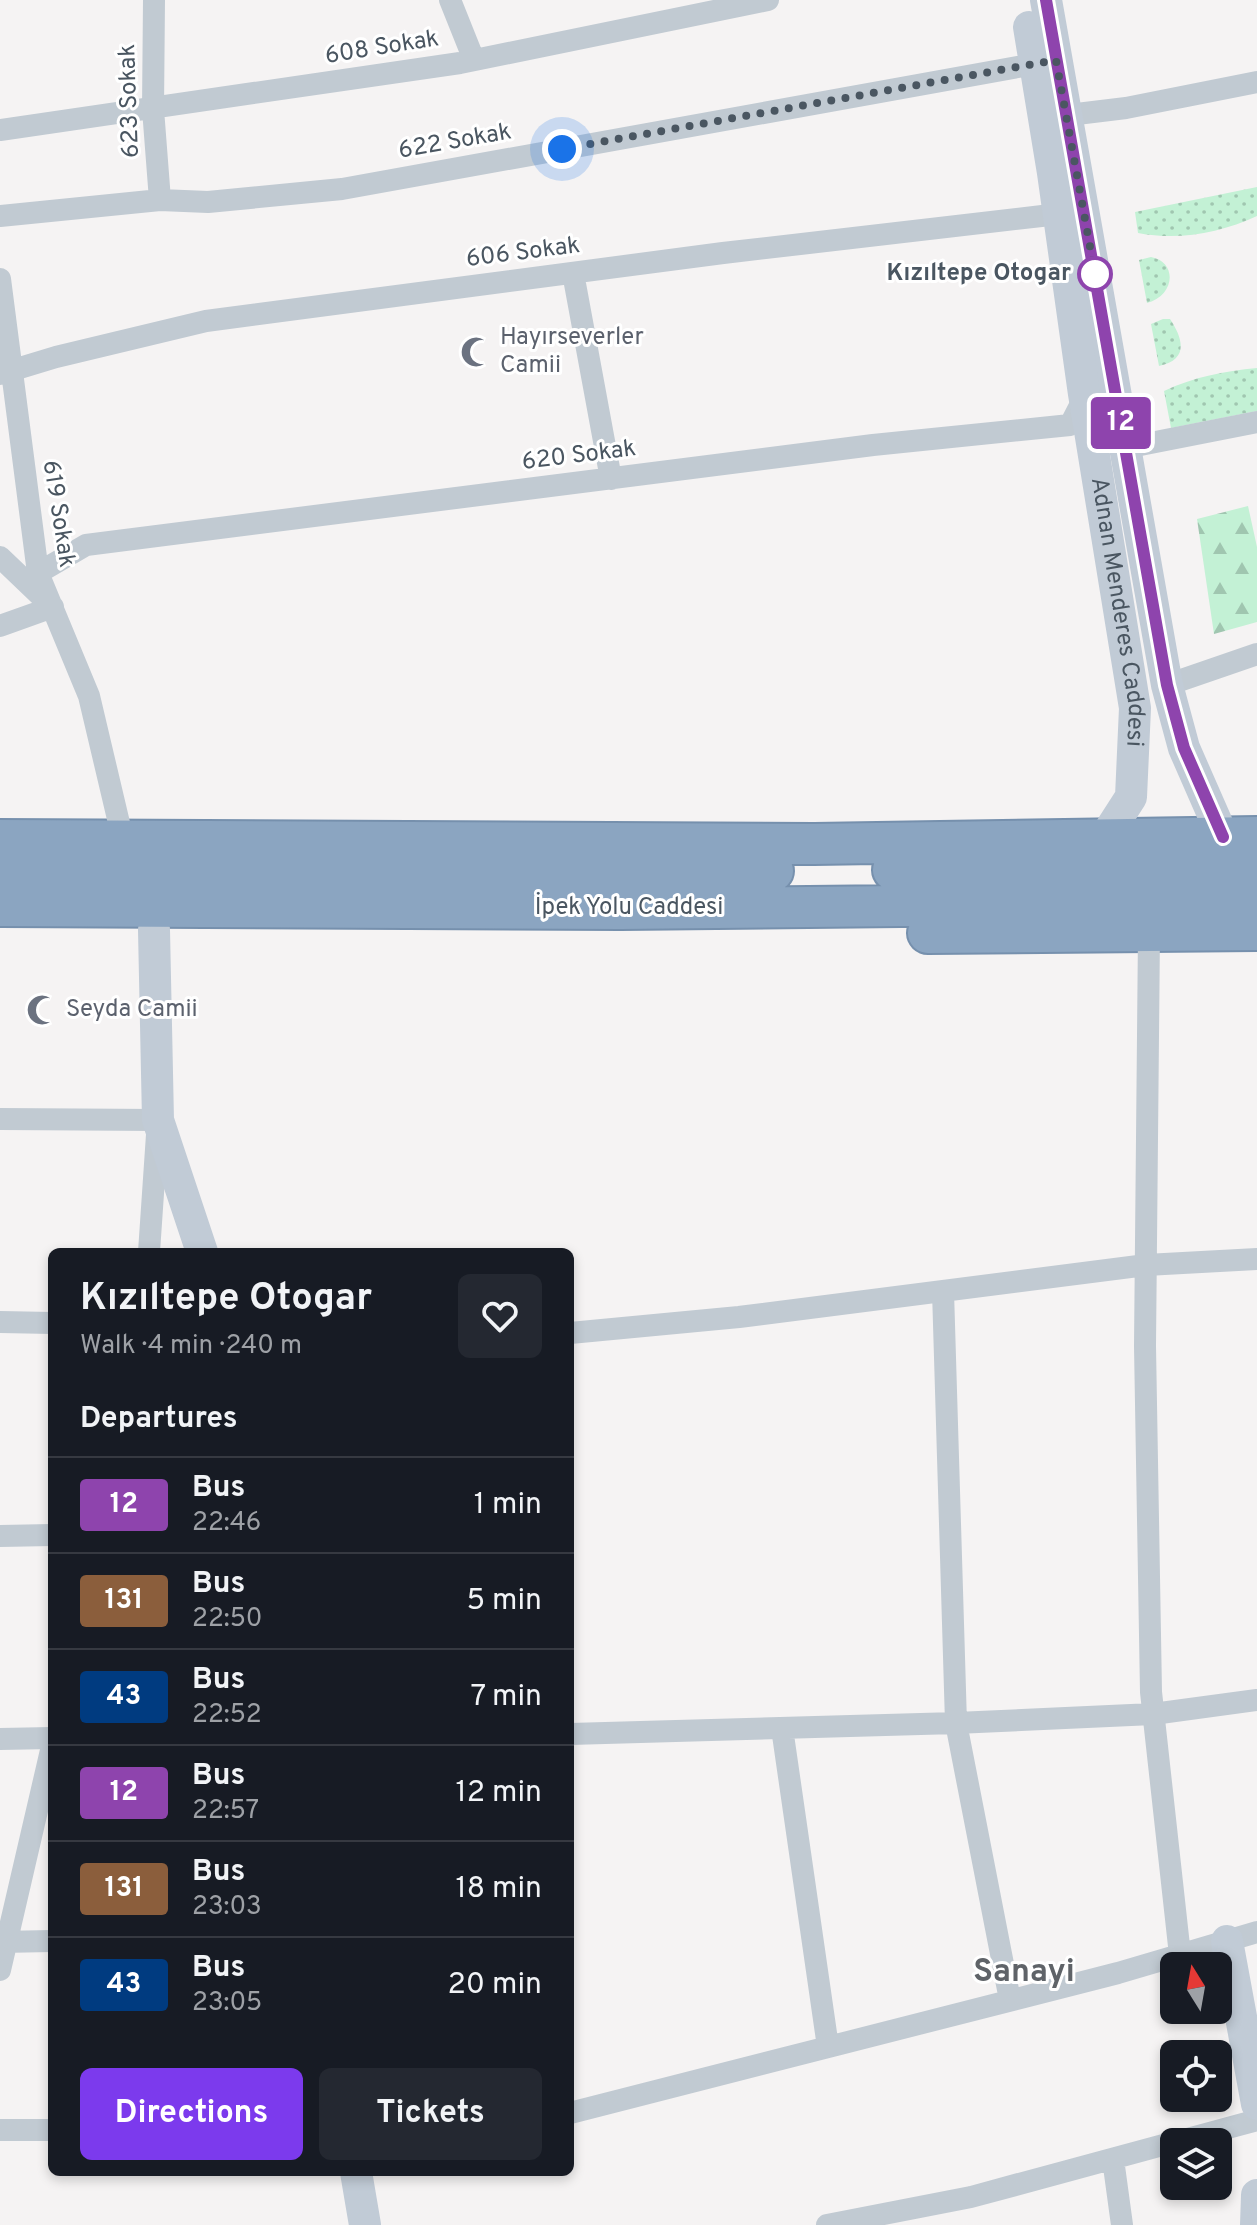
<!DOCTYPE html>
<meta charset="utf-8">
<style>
:root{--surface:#171b24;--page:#242831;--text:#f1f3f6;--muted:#9ea1a6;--line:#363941;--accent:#7c3aed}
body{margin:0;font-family:Overpass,sans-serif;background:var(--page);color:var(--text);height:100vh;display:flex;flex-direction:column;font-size:30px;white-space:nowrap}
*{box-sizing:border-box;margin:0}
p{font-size:26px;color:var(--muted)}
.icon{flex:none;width:44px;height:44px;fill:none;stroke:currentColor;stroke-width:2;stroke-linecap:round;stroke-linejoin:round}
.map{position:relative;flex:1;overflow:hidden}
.sheet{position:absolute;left:48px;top:1248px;width:526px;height:928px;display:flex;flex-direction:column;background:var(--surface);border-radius:12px;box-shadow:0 4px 12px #0003}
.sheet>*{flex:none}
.badge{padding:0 16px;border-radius:6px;font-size:28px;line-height:52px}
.needle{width:52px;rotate:349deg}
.tools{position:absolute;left:1160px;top:1952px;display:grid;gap:16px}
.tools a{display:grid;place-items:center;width:72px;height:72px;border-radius:12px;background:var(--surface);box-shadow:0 4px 12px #0003;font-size:40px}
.you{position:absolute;width:40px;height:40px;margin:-20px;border:6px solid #fff;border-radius:50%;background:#1a73e8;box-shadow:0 0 0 12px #1a73e833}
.map>.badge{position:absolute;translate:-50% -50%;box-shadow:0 0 0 4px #fff}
h2{padding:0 32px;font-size:30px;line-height:72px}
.round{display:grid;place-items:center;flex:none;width:84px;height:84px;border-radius:12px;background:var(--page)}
.head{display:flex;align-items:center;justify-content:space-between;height:136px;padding:0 32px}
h1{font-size:38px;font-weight:700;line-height:60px}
.cta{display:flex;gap:16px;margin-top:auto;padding:16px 32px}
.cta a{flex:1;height:92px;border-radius:12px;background:var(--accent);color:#fff;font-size:32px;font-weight:700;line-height:92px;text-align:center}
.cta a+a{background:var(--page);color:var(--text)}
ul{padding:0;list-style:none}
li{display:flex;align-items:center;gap:24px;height:96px;padding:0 32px;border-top:2px solid var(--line)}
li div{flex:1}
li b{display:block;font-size:30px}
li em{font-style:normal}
li .badge{min-width:88px;font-weight:700;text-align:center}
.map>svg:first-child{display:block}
.green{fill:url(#green-dots)}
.forest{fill:url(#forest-firs)}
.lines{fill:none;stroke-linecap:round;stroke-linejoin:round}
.highway-casing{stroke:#7690ad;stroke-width:44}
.street{stroke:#c1cad2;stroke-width:22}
.secondary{stroke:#c1cbd6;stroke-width:32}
.highway{stroke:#8ba5c1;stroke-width:40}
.line-casing{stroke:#fff;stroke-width:18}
.line{stroke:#8e44ad;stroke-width:12}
.walk{stroke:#4a5661;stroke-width:8;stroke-dasharray:0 14.4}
.stop-dot{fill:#fff;stroke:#8e44ad;stroke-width:4}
.labels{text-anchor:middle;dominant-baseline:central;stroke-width:6;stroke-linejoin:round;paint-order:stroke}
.street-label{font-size:24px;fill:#4a5661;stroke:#fff}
.stop-label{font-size:24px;font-weight:bold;fill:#4a5661;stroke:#fff;text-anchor:end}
.worship-label{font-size:24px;fill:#5b616d;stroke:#fff;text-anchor:start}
.district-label{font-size:32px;font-weight:bold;fill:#5f6368;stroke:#fff}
</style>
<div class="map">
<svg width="1257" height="2225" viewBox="0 0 1257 2225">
<defs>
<pattern id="green-dots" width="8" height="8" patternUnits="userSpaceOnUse" patternTransform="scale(2)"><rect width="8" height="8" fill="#c3f1d5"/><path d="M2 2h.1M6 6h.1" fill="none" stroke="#a0c6b0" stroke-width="1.8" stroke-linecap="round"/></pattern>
<pattern id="forest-firs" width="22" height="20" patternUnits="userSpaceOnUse" patternTransform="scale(2)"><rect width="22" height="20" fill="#c3f1d5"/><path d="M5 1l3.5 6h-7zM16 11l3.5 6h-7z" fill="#a0c6b0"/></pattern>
</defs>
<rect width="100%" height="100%" fill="#f5f3f3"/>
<path class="green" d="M 1257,187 L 1257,216 C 1220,233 1179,241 1138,233 L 1135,212 Z
M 1151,257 C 1178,262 1175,296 1147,303 L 1139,260 Z
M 1163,319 L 1170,319 C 1184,340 1188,360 1159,366 L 1151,324 Z
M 1257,368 L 1257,411 L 1171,428 L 1164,391 C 1194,377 1224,371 1257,368 Z"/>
<path class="forest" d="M 1248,506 L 1257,547 L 1257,622 L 1214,634 L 1197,519 Z"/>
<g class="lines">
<g class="highway-casing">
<path id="highway" d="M 0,840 L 814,844 L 1257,837
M 0,870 L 773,871
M 893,870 L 1257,866
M 0,906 L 621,909 L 1257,902
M 928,933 L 1257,930"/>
</g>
<path class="street" d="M 154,0 L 153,109 L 160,200
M 450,0 L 474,60
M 1052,117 L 1126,108 L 1257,82
M 0,130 L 460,63 L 768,0
M 0,216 L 160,200 L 208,202 L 342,189 L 1046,62
M 573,273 L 611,479
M 0,279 L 38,573 L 89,696 L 123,840
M 0,374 L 56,357 L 206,321 L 723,253 L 1059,214
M 1125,448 L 1257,422
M 0,557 L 46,601
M 38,573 L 86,545 L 873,445 L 1070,425 L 1086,394
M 0,626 L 53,607
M 1167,685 L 1257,654
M 1149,932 L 1145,1346 L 1151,1692 L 1180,1955
M 0,1119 L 158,1120 L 149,1252
M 943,1291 L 956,1723 L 1010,2000
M 0,1322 L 52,1323
M 570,1333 L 739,1317 L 1146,1265 L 1257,1259
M 0,1536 L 52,1535
M 782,1728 L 828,2047
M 570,1734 L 956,1723 L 1153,1714 L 1257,1700
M 0,1739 L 52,1738
M 0,1942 L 52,1941
M 0,1970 L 52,1746
M 570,2113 L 1118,1973 L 1257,1932
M 0,2130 L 52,2130
M 1176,2142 L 1257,2120
M 1113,2159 L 1122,2225
M 827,2225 L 971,2197 L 1174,2142"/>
<g class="secondary">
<path d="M 1046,0 L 1167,685 L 1184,748 L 1223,837"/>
<path id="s1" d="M 1029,27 L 1053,173 L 1084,394 L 1135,708 L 1131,797 L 1104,839"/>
<path d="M 154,930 L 158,1120 L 202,1252"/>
<path d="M 1227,1941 L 1257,2104"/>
<path d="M 356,2172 L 365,2225"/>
<path d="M 1256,2225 L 1257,2195"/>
</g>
<use href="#highway" class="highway"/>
</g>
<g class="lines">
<g class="line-casing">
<path id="line" d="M 1046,0 L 1167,685 L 1184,748 L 1223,837"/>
</g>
<use href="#line" class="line"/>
<path class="walk" d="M 562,149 L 1056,60 L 1095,274"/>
</g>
<defs>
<g id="mosque-bare" transform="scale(2.4)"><path d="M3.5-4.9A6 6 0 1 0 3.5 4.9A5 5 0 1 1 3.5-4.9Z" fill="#6b7280" stroke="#fff" stroke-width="2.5" paint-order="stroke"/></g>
</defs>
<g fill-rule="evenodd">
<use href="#mosque-bare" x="476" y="352"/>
<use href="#mosque-bare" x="42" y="1010"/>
</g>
<circle class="stop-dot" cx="1095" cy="274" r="16"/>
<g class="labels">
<g class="street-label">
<text transform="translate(382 48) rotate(-9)">608 Sokak</text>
<text transform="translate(130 101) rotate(-92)">623 Sokak</text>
<text transform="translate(455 142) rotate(-10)">622 Sokak</text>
<text transform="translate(523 253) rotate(-7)">606 Sokak</text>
<text transform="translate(579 456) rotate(-7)">620 Sokak</text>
<text transform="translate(58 514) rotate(81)">619 Sokak</text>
<text stroke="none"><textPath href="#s1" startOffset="592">Adnan Menderes Caddesi</textPath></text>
<text x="629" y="908">İpek Yolu Caddesi</text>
</g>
<g class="stop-label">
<text x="1071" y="274">Kızıltepe Otogar</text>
</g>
<g class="worship-label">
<text x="500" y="338">Hayırseverler<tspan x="500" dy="28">Camii</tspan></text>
<text x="66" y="1010">Seyda Camii</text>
</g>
<g class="district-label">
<text x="1024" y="1973">Sanayi</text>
</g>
</g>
</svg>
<div class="tools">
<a><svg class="needle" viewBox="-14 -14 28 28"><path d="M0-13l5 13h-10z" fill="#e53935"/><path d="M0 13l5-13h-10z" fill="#9ea1a6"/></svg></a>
<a><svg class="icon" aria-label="locate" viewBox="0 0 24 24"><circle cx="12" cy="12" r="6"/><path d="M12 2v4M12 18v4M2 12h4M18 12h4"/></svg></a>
<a><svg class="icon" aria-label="layers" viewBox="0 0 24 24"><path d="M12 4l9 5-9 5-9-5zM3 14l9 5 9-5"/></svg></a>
</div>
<div class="you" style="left:562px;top:149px"></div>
<b class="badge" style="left:1121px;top:423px;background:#8e44ad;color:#fff">12</b>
<section class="sheet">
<div class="head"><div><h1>Kızıltepe Otogar</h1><p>Walk · 4 min · 240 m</p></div><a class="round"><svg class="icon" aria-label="heart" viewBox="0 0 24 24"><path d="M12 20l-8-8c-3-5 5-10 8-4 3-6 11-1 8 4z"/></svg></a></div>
<h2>Departures</h2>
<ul>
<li><span class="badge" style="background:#8e44ad;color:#fff">12</span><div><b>Bus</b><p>22:46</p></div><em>1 min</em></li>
<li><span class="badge" style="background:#8b5e3c;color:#fff">131</span><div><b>Bus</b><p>22:50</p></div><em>5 min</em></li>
<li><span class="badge" style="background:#003b80;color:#fff">43</span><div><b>Bus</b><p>22:52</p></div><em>7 min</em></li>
<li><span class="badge" style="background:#8e44ad;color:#fff">12</span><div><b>Bus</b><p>22:57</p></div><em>12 min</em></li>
<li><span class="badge" style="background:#8b5e3c;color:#fff">131</span><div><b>Bus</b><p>23:03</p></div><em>18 min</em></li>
<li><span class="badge" style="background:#003b80;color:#fff">43</span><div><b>Bus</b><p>23:05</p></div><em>20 min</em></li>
</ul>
<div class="cta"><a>Directions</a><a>Tickets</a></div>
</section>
</div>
